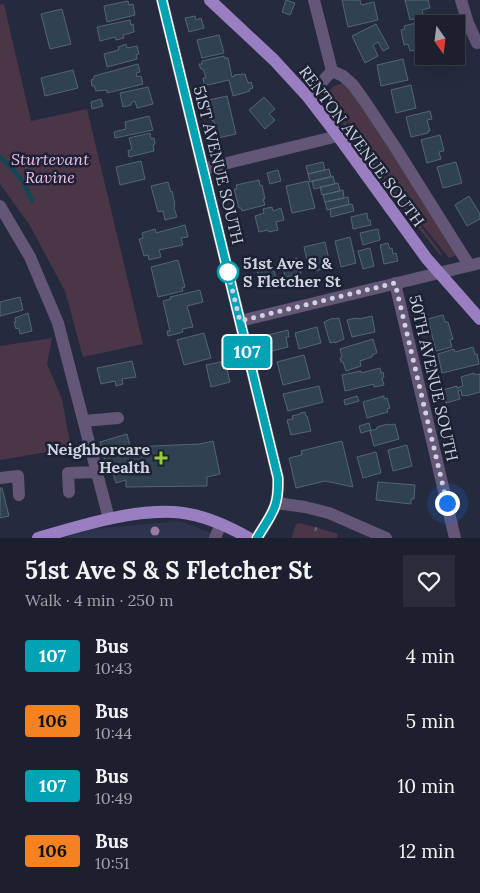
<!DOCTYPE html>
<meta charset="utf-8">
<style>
:root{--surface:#1c202e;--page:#292d3a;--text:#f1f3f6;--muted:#a0a3aa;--line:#3a3e4a}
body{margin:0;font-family:Lora,serif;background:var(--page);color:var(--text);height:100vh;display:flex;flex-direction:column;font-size:19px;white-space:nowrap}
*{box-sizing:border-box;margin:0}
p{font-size:16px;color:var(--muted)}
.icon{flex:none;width:28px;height:28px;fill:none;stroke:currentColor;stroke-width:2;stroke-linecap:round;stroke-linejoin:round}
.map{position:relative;height:538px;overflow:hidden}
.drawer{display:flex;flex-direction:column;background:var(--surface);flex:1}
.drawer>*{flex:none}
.badge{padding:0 10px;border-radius:4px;font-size:18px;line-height:32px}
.needle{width:32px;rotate:166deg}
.fabs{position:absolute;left:415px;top:15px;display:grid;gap:10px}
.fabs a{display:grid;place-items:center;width:50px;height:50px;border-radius:0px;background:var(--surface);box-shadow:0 5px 20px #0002,0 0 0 1px var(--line);font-size:25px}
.you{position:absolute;width:25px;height:25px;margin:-12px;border:4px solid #fff;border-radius:50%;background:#1a73e8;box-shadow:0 0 0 8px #1a73e833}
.map>.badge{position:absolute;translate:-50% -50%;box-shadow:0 0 0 2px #fff}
.round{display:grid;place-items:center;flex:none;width:52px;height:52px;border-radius:0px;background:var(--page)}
.headline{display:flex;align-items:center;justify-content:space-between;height:85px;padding:0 25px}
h1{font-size:24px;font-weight:800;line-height:38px}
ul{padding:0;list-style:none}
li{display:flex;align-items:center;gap:15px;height:65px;padding:0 25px}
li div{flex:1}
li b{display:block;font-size:19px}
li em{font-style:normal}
li .badge{min-width:55px;font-weight:700;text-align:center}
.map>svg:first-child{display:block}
.built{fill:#2e344d}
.green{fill:#4b3648}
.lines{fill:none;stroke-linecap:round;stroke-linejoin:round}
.stream{stroke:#0d4854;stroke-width:4}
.building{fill:#304252;stroke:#526676}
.path{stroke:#696c7e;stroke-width:2;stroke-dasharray:4 4;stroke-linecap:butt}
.minor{stroke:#635677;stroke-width:12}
.major{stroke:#997ec1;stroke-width:12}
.tree{fill:#987b9e}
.line-casing{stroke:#fff;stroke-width:11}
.line{stroke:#00a3b4;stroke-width:8}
.walk{stroke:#cfd2df;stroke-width:5;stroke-dasharray:0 9}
.stop-dot{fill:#fff;stroke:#00a3b4;stroke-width:2.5}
.poi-dot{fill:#97cc38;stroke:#1c2133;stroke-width:2}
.labels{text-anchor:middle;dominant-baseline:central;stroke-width:5;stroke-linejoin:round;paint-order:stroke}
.street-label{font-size:16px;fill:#cfd2df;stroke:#1c2133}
.park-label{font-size:16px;font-style:italic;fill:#f6bded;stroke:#1c2133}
.stop-label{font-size:16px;font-weight:bold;fill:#cfd2df;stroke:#1c2133;text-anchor:start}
.poi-label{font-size:16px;font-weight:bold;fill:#cfd2df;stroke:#1c2133;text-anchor:end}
</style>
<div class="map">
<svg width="480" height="538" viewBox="0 0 480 538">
<rect width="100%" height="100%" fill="#262a3e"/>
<path class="built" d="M 180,521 L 225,538 L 62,538 L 94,529 Z"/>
<path class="green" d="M 4,4 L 31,121 L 87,109 L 143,344 L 83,357 L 65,291 L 29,224 L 0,184 L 0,5 Z
M 342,84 L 353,91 L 457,255 L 449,258 L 420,222 L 328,94 C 331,87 335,85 342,84 Z
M 338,111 L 402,201 L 442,254 L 441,256 L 416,225 L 335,113 Z
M 52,338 L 47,364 L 62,399 L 71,448 L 0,460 L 0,346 Z
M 301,523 L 338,534 L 337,538 L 292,538 L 292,535 L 296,524 Z"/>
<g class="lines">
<path class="stream" d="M 0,157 C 16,171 24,181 32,201"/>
</g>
<path class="building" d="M 286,0 L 295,3 L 290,15 L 282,12 Z
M 342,0 L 360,0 L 361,5 L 374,2 L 378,20 L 348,27 Z
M 405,0 L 428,0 L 430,8 L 422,10 L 424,17 L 410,20 Z
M 128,1 L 129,5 L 133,4 L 135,15 L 107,22 L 104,6 Z
M 62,9 L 71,44 L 50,49 L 41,14 Z
M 195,16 L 196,20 L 201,18 L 204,28 L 189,32 L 185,18 Z
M 130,20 L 131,25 L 133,24 L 134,32 L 123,35 L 124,38 L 116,40 L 115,37 L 100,41 L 97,27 Z
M 424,21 L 424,48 L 410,51 L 408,44 L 404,45 L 401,30 L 405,29 L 404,26 Z
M 376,24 L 389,48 L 383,51 L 378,42 L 373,45 L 378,56 L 365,63 L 352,36 Z
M 219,35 L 224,53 L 202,58 L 197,40 Z
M 126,44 L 127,48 L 137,46 L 139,54 L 136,55 L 137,59 L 107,67 L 104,54 L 119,50 L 118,47 Z
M 224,56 L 224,58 L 228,58 L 232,77 L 235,76 L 234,75 L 245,74 L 248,83 L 251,82 L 253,88 L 249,89 L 250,91 L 233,96 L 229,80 L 208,85 L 207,84 L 204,84 L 203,78 L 206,78 L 203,69 L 201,69 L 199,64 L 202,64 L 202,61 Z
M 403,59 L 408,80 L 381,86 L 377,65 Z
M 138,64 L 140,72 L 136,73 L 137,77 L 141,76 L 143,84 L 107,93 L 107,90 L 96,91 L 94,86 L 92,86 L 91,80 L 94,79 L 94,76 Z
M 73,70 L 78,88 L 45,96 L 41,78 Z
M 411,85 L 416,108 L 396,113 L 391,90 Z
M 148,87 L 153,104 L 137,108 L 135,101 L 131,103 L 131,105 L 123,107 L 120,93 Z
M 227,96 L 236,134 L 218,138 L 214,121 L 212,121 L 210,112 L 212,112 L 209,100 Z
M 264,97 L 275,109 L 269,114 L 275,120 L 265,129 L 249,110 Z
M 101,99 L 103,106 L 92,109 L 91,102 Z
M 430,111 L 432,119 L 427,120 L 430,131 L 428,131 L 428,133 L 411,137 L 406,117 Z
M 149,116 L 153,130 L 115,138 L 114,132 L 126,129 L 125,122 Z
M 150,133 L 151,139 L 154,138 L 155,144 L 153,145 L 154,151 L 129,157 L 128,151 L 132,149 L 129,138 Z
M 440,135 L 444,151 L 439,152 L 441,159 L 427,163 L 421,140 Z
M 141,161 L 145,179 L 120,185 L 116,167 Z
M 323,162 L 325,170 L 308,174 L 306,166 Z
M 456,162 L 462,183 L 443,188 L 437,167 Z
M 329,169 L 331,177 L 310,182 L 308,174 Z
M 278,170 L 281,181 L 270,184 L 267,173 Z
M 333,176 L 335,184 L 314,189 L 312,181 Z
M 259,180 L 260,186 L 262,185 L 265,199 L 263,199 L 265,205 L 242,211 L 241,208 L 239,208 L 234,189 L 237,189 L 236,185 Z
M 308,181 L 315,208 L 292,213 L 286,186 Z
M 168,182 L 171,192 L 172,191 L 175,204 L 174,204 L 175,207 L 174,208 L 177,217 L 165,220 L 163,211 L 158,212 L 151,186 Z
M 338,183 L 340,191 L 322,195 L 320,187 Z
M 343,190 L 344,198 L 325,202 L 323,195 Z
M 469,196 L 480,214 L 480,219 L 467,226 L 455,205 Z
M 348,197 L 349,204 L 327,210 L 325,202 Z
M 352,204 L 354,211 L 331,217 L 330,209 Z
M 272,207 L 273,211 L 281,208 L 284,220 L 276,222 L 278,230 L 269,232 L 268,230 L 259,232 L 255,216 L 264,213 L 263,209 Z
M 367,213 L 368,220 L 370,220 L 371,225 L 353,229 L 351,217 Z
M 185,225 L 188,237 L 181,238 L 183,245 L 159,250 L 161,257 L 149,260 L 148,255 L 144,256 L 139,239 L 143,238 L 142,233 L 155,229 L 156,233 Z
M 378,229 L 380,240 L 363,245 L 360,233 Z
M 350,237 L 356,263 L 341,267 L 335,241 Z
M 325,242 L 330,264 L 326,265 L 327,268 L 315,271 L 314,268 L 309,269 L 304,247 Z
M 388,243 L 390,249 L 392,248 L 393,254 L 396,253 L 398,261 L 384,264 L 380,245 Z
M 370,248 L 374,266 L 363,269 L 358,251 Z
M 297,258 L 301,273 L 287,277 L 285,276 L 281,260 L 288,259 L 288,261 Z
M 178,260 L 185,287 L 182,288 L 183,291 L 158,297 L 151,267 Z
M 270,263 L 272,271 L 274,271 L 276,278 L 260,282 L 256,267 Z
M 200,290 L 203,302 L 187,306 L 193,327 L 182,329 L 183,332 L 168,336 L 167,331 L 170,331 L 163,301 L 171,299 L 170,297 Z
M 20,297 L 23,310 L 0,316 L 0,302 Z
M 28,313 L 32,331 L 20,334 L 19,328 L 16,329 L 14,322 L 16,322 L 15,318 Z
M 443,315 L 445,322 L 448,322 L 453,339 L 450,340 L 452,347 L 436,351 L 428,319 Z
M 372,316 L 375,332 L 352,337 L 347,320 L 356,318 L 356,319 L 359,318 L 359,319 Z
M 333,318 L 333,319 L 339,318 L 344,339 L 335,343 L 335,342 L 330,343 L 324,322 Z
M 317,327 L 321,343 L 299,349 L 295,333 Z
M 288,330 L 289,337 L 286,337 L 288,347 L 268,352 L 267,346 L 265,347 L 264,341 L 265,340 L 264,336 Z
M 204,333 L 211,358 L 184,365 L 177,340 Z
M 373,339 L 377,353 L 372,355 L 372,357 L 360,361 L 361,366 L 346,371 L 343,362 L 341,362 L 340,358 L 342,357 L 340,349 Z
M 473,347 L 475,354 L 477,354 L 479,364 L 442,373 L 438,354 L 454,349 L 455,352 Z
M 304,355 L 310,378 L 283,385 L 277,362 Z
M 132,361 L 136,377 L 122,379 L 123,384 L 116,386 L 115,381 L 101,384 L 97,368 Z
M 225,361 L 230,382 L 211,387 L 206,365 Z
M 380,368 L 381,373 L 383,372 L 384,377 L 382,378 L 384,385 L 374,387 L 374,384 L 345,391 L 342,375 L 361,371 L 361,373 Z
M 474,373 L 475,375 L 480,374 L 480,392 L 466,396 L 465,395 L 462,396 L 461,390 L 458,391 L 460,399 L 446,403 L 443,390 L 457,386 L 457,388 L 463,386 L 461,377 Z
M 319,386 L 323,402 L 288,411 L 283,394 Z
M 357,396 L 359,401 L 345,405 L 344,400 Z
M 384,396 L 384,399 L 387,398 L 390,408 L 387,409 L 388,412 L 367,418 L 363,402 Z
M 305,412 L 306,416 L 307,416 L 311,431 L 291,435 L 287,420 L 293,419 L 292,416 L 300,414 L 300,413 Z
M 369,423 L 371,430 L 361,433 L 359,426 Z
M 388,424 L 389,425 L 395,424 L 399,439 L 374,446 L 370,431 L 377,429 L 377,427 Z
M 127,434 L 130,447 L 200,444 L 213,441 L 220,474 L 207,477 L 207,486 L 126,487 L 126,480 L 116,483 L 112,470 L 108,473 L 100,442 Z
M 342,441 L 353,487 L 325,481 L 296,488 L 289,458 L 302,455 L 301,451 Z
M 407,445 L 412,466 L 393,471 L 388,450 Z
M 376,452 L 381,473 L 363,478 L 357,457 Z
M 378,482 L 415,485 L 414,499 L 411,499 L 411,504 L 376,500 Z
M 0,488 L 2,488 L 9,516 L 0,518 Z"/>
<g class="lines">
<path class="path" d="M 315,531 L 317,526"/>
<path class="minor" d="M 162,0 L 278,478 C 279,508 272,513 257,538
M 461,0 L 468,23 L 477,43
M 332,71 L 343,76 L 353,85 L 366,103 L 395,147 L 469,265
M 308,97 L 332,71 L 314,0
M 203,169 L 338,136
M 0,206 L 30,257 L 58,323 L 109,519
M 395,283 L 455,538
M 240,321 L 480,263
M 84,421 L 118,418
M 0,478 L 18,476 L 19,495
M 69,492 L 68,473 L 97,472
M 277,503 L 305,507 L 329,513 L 386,538
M 215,538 L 221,524"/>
<path class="major" d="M 210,0 L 274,60 L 308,97 L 338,136 L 427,259 L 480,319
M 38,538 C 80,526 129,510 173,512 C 200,513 226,525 249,538"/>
</g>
<circle class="tree" cx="155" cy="531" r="4.5"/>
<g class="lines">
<g class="line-casing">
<path id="line" d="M 162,0 L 278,478 C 279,508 272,513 257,538"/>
</g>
<use href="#line" class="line"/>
<path class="walk" d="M 228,272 L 226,264 L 240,321 L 395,283 L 447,503"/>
</g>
<circle class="stop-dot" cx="228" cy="272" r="10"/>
<path class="poi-dot" d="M158.5 450.5h5v5h5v5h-5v5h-5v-5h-5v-5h5z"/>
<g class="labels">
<g class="street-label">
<text transform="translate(362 146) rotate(53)">RENTON AVENUE SOUTH</text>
<text transform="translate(219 165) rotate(76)">51ST AVENUE SOUTH</text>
<text transform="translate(434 378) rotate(77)">50TH AVENUE SOUTH</text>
</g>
<g class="park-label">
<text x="50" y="159">Sturtevant<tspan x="50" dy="18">Ravine</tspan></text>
</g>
<g class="stop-label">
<text x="243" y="263">51st Ave S &amp;<tspan x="243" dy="18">S Fletcher St</tspan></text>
</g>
<g class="poi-label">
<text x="150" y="449">Neighborcare<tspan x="150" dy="18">Health</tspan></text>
</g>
</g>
</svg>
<div class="fabs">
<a><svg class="needle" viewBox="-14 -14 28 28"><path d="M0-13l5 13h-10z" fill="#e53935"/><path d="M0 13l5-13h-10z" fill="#a0a3aa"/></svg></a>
</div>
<div class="you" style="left:447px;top:503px"></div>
<b class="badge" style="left:247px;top:352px;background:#00a3b4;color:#fff">107</b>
</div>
<section class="drawer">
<div class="headline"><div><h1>51st Ave S &amp; S Fletcher St</h1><p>Walk · 4 min · 250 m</p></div><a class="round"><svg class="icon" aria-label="heart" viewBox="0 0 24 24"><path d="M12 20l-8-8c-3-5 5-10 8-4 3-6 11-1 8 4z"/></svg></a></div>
<ul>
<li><span class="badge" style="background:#00a3b4;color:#fff">107</span><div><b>Bus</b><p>10:43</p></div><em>4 min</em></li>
<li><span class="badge" style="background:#f58220;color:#111">106</span><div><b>Bus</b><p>10:44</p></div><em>5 min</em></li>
<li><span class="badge" style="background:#00a3b4;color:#fff">107</span><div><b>Bus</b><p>10:49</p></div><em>10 min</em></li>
<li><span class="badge" style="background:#f58220;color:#111">106</span><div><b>Bus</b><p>10:51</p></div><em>12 min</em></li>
</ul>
</section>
